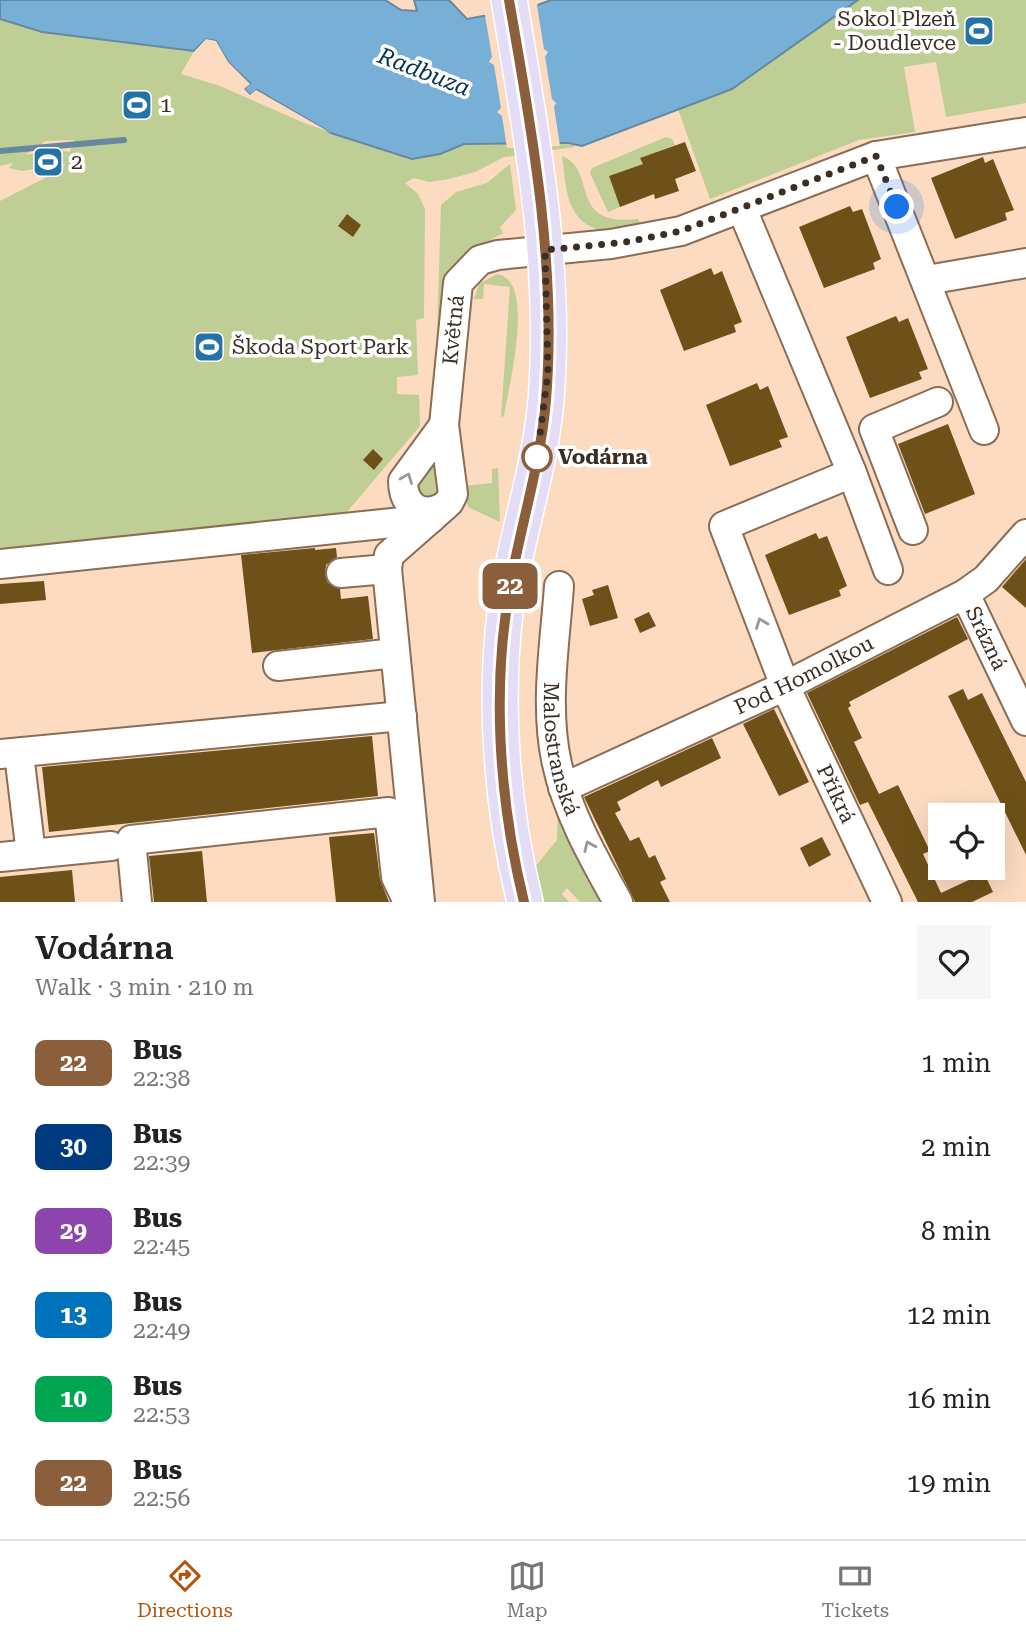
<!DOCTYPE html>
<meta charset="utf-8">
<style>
:root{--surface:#fff;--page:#f6f6f6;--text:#222;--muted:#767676;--line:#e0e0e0;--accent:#b45309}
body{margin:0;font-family:"Roboto Serif",serif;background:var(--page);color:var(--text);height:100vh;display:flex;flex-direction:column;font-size:26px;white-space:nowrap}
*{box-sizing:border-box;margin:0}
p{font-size:23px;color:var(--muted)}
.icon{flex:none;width:38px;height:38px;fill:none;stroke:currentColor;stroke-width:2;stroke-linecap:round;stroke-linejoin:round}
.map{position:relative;height:902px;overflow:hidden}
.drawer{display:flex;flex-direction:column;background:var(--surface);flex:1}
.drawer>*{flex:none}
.badge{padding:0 14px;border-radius:10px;font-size:24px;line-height:46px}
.tools{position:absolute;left:928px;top:803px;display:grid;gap:14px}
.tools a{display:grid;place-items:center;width:77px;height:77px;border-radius:0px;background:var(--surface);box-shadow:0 7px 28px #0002;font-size:35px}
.you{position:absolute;width:35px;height:35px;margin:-18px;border:5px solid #fff;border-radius:50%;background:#1a73e8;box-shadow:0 0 0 10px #1a73e833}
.map>.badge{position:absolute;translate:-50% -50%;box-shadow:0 0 0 4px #fff}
.round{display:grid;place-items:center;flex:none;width:74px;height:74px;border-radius:0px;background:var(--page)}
.headline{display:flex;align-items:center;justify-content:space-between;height:119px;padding:0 35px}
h1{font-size:33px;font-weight:600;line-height:52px}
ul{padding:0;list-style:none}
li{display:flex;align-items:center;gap:21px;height:84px;padding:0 35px}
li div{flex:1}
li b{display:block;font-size:26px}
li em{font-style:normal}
li .badge{min-width:77px;font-weight:700;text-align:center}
.tabs{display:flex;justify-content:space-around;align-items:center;height:98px;border-top:2px solid var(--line);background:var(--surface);font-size:19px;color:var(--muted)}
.tabs a{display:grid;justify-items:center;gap:4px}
.tabs .on{color:var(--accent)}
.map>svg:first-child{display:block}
.green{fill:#bece94;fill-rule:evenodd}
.water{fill:#78afd7;stroke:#6688a1;stroke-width:2}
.pier{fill:#fcdbc0}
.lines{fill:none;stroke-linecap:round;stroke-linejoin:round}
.stream{stroke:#6688a1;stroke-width:6}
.building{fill:#6e5118}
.minor-casing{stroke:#8b6d55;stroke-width:32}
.major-casing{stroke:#fff;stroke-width:38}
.minor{stroke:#fff;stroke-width:28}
.major{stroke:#e5ddf6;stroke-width:35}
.oneway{stroke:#9d9692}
.line-casing{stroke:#fff;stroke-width:16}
.line{stroke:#8b5e3c;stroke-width:10}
.walk{stroke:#3b2e24;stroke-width:7;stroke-dasharray:0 12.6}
.stop-dot{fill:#fff;stroke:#8b5e3c;stroke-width:3.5}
.labels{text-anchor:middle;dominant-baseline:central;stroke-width:7;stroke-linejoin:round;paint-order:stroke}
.poi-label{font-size:21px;fill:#3b2e24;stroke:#fff;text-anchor:start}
.street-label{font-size:21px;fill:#3b2e24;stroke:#fff}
.stop-label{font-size:21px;font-weight:bold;fill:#3b2e24;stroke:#fff;text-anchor:start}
.water-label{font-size:23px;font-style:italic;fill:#04334e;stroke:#fff}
</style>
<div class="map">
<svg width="1026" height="902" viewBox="0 0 1026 902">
<rect width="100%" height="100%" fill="#fcdbc0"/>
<path class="green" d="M 858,0 L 1026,0 L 1026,103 L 946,117 L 936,62 L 904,67 L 915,132 L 859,140 L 710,199 L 678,109 L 732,89 Z
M 0,19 L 42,32 L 194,51 L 181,74 L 220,86 L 304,123 L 412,159 L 440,154 L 464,144 L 575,145 L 574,147 L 504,157 L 475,172 L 449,179 L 429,182 L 414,178 L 405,183 L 418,194 L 425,209 L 424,318 L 416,320 L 418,375 L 397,377 L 397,394 L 419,395 L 420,426 L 340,520 L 0,554 L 0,201 L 63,169 L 65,164 L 22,171 L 9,168 L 13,163 L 0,166 ZM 74,140 L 70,152 L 54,150 L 25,155 L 46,141 Z
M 666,137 L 672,139 L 675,145 L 641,158 L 643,164 L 609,176 L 620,207 L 608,212 L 590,173 L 592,168 Z
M 562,156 C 599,171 566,227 638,219 L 640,223 L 692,215 L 597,233 L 597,229 C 565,219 566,184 562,156 Z
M 510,164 L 516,210 L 500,227 L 503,233 L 480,246 L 445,333 L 437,333 L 441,205 L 456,192 L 487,183 Z
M 497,274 C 537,280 508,388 504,416 L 501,417 L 510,287 L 484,284 L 483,299 L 474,299 L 479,284 Z
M 433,454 L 445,491 L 425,504 L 410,482 Z
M 498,468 L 500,522 L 468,507 L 463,486 L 492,483 L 492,469 Z
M 558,809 L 612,902 L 580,902 L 567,888 L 562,894 L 569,902 L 542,902 L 535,867 L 557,840 Z"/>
<path class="water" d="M 0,0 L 385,0 L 401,10 L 417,11 L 414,0 L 449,0 L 467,19 L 532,7 L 551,0 L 858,0 L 732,89 L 582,146 L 568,143 L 464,144 L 440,154 L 412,159 L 331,133 L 257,90 L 250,95 L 244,89 L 250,83 L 228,62 L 216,41 L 206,39 L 194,51 L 42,32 L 0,19 Z"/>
<path class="pier" d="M 539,1 L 537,6 L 544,49 L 548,52 L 545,57 L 552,99 L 556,103 L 554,107 L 560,146 L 507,148 L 502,116 L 497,112 L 501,108 L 494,65 L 489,62 L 492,57 L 485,15 L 481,13 Z
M 206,39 L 216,41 L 228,62 L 250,84 L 244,89 L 250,95 L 256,90 L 331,133 L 311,125 L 256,95 L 248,98 L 241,89 L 245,83 L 226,64 L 214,44 L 208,43 L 192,54 Z"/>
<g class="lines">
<path class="stream" d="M 0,151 L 124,140"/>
</g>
<path class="building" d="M 685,142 L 696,171 L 675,179 L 679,191 L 655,199 L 654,194 L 620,207 L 609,176 L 643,164 L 640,158 Z
M 983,157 L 985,163 L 993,159 L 1014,210 L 1005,213 L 1007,220 L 955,239 L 931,178 Z
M 850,206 L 853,212 L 862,209 L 881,259 L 873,263 L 875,269 L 824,288 L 799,227 Z
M 347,214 L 361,225 L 353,237 L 338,226 Z
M 711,268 L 714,275 L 722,271 L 742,322 L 734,325 L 736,332 L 684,351 L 660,290 Z
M 896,316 L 899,322 L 908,318 L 928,369 L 919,372 L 922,379 L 870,398 L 846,337 Z
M 757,383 L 760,390 L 768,386 L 788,437 L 779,440 L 782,447 L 730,466 L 706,405 Z
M 948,424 L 975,494 L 925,514 L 898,444 Z
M 373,449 L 383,459 L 374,470 L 363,460 Z
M 816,533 L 819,539 L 827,536 L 847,586 L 839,590 L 841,596 L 789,615 L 765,555 Z
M 315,548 L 315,550 L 336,548 L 337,557 L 326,565 L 325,575 L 328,583 L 340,589 L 341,599 L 368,596 L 373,639 L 252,653 L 241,555 Z
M 1026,559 L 1026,608 L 1002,587 Z
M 44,581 L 46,600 L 0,604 L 0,584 Z
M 608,585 L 618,618 L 590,626 L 582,599 L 594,595 L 592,590 Z
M 649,612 L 656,626 L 640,633 L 634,619 Z
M 957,617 L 968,639 L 849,702 L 851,706 L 848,708 L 862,738 L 854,742 L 879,794 L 898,785 L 930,851 L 923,854 L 941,893 L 984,873 L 993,892 L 972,902 L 918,902 L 868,802 L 860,805 L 807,693 Z
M 963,689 L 968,700 L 982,693 L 1026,782 L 1026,855 L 948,696 Z
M 774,709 L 809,782 L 779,796 L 743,724 Z
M 372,736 L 378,796 L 49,832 L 42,767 Z
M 712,738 L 721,758 L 661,787 L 658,780 L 617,802 L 621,810 L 615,813 L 630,841 L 639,837 L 649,858 L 655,855 L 666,879 L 660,882 L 670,902 L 635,902 L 584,797 Z
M 374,833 L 380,879 L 389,902 L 336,902 L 329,837 Z
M 822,837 L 831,855 L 809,867 L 800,848 Z
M 202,851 L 207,902 L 154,902 L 149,856 Z
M 72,870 L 75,902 L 0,902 L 0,877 Z"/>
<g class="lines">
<g class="minor-casing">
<g id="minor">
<path d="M 876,156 L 984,430"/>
<path d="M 742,209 L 852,473 L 888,570"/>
<path d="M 927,280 L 1026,263"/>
<path id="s1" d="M 852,473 L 724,526 L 785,686 L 887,902"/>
<path d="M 439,509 C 417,518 403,502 403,481 L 444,425"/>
<path d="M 913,530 L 874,429 L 938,402"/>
<path id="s2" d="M 0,564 L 430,519 L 449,502 L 453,494 L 444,425 L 458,283 L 480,260 L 498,255 L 611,244 L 681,231 L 876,156 L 1026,132"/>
<path d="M 341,573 L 387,569"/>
<path id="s3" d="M 559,586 C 555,643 544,707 557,764 C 567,812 594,859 618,902"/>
<path id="s4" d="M 965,594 L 1026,721"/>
<path d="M 278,666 L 395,653"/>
<path d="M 0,754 L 402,716"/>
<path d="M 19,754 L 31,854"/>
<path id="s5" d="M 563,788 L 785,686 L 965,594 L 986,579 L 1026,534"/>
<path d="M 0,857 L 111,846"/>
<path d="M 137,902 L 131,840 L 389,812 L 396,877 L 408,902"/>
<path d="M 420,902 L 387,569 L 389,555 L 430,519"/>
</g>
</g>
<g class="major-casing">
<path id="major" d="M 509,0 C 531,132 557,265 546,400 C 540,472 514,541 505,613 C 494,708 502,809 525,902"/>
</g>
<use href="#minor" class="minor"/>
<use href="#major" class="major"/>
</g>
<defs><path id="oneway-chevron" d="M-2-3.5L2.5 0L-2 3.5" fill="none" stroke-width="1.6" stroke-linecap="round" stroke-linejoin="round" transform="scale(1.75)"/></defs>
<g class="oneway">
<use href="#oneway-chevron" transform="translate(407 478) rotate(-69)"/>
<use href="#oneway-chevron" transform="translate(761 623) rotate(-111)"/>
<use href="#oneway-chevron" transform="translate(589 846) rotate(-114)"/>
</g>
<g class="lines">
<g class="line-casing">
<path id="line" d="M 509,0 C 532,132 557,265 546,400 C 541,461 522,521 511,581 C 491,686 499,800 524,902"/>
</g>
<use href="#line" class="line"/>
<path class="walk" d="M 537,457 L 548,373 L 545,250 L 626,242 L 681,231 L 876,156 L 897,207"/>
</g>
<defs>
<g id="stadium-square" transform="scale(1.575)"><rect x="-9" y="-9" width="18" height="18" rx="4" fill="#2374a5" stroke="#fff"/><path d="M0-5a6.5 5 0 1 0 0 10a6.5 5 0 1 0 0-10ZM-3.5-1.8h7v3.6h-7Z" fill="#fff"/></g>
</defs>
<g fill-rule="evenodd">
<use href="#stadium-square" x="979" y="31"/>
<use href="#stadium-square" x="137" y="105"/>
<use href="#stadium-square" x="48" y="162"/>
<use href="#stadium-square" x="209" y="347"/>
</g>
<circle class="stop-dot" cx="537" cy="457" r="14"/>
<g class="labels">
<g class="poi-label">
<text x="956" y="19" text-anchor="end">Sokol Plzeň<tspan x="956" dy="24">- Doudlevce</tspan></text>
<text x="160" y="105">1</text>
<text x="71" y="162">2</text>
<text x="232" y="347">Škoda Sport Park</text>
</g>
<g class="street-label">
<text stroke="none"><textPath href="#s2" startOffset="632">Květná</textPath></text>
<text stroke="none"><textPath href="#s4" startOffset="49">Srázná</textPath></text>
<text stroke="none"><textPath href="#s5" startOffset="266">Pod Homolkou</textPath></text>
<text stroke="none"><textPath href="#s3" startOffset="164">Malostranská</textPath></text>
<text stroke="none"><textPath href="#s1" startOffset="429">Příkrá</textPath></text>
</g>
<g class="stop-label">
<text x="558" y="457">Vodárna</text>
</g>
<g class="water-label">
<text transform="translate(424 72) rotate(21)">Radbuza</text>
</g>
</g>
</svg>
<div class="tools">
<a><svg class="icon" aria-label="locate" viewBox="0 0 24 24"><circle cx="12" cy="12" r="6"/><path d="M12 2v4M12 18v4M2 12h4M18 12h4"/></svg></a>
</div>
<div class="you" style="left:897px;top:207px"></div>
<b class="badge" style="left:510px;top:586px;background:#8b5e3c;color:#fff">22</b>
</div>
<section class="drawer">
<div class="headline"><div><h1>Vodárna</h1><p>Walk · 3 min · 210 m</p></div><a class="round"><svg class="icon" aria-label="heart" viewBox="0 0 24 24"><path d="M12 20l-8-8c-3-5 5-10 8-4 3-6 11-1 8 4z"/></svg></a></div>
<ul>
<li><span class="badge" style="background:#8b5e3c;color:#fff">22</span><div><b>Bus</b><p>22:38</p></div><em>1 min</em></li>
<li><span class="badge" style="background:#003b80;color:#fff">30</span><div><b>Bus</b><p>22:39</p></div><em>2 min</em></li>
<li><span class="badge" style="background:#8e44ad;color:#fff">29</span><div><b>Bus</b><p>22:45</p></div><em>8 min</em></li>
<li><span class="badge" style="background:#0072bc;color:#fff">13</span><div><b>Bus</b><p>22:49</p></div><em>12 min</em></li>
<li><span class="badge" style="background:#00a651;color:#fff">10</span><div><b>Bus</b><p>22:53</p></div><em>16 min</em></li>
<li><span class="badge" style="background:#8b5e3c;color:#fff">22</span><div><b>Bus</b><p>22:56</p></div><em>19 min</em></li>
</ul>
</section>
<nav class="tabs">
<a class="on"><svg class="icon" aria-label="directions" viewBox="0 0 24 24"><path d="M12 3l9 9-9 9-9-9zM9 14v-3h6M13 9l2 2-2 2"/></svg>Directions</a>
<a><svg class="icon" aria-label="map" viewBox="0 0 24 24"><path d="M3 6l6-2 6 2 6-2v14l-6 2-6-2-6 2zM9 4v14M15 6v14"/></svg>Map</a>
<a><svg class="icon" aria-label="tickets" viewBox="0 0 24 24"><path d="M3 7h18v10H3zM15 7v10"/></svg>Tickets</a>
</nav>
